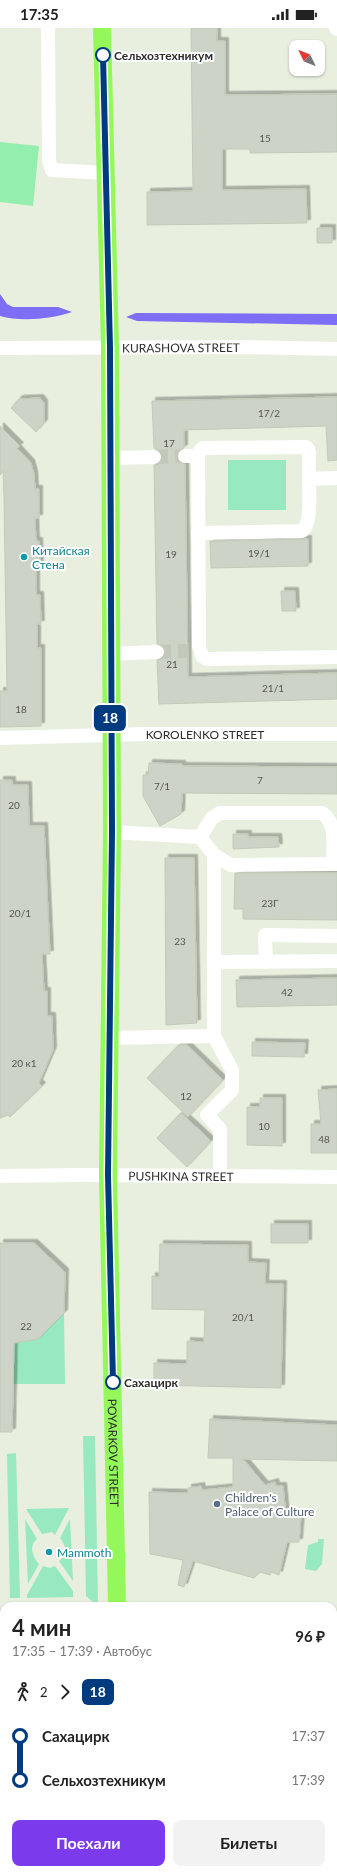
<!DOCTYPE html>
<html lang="ru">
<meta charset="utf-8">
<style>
:root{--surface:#fff;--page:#f2f2f2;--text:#222;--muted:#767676;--accent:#7c3aed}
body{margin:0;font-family:Lato,sans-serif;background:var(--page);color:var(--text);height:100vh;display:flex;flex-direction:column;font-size:15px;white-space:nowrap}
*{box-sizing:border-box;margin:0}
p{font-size:13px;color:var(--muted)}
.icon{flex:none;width:22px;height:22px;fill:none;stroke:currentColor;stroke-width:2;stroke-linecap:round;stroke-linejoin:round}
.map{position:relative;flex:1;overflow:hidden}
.panel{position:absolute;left:0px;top:1574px;width:337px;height:272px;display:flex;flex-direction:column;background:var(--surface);border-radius:12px 12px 0 0;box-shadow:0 1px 3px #0004}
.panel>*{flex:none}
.badge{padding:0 8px;border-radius:6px;font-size:14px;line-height:26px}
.needle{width:26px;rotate:313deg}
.buttons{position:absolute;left:289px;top:12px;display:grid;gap:8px}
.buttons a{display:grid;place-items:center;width:36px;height:36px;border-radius:8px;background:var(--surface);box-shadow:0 1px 3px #0004;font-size:20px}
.map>.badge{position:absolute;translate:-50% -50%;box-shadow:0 0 0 2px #fff}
.legs{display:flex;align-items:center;gap:6px;height:44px;padding:0 12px;font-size:13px}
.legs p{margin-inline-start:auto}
.summary{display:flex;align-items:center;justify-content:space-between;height:68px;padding:0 12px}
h1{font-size:22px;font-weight:700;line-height:30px}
.primary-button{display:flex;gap:8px;margin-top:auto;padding:8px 12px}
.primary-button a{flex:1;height:46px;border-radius:8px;background:var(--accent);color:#fff;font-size:16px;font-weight:700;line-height:46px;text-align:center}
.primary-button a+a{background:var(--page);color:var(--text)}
ul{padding:0 12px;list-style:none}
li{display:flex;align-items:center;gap:14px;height:44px;font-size:15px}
li i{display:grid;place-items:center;width:6px;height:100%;margin:0 5px;background:currentColor}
li i::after{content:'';width:10px;height:10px;margin:-5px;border:3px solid;border-radius:50%;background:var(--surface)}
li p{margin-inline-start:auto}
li:first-child i{background:linear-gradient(#0000 50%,currentColor 0)}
li:last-child i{background:linear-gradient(currentColor 50%,#0000 0)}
.status{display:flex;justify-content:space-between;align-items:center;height:28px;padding:0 20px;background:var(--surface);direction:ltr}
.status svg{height:11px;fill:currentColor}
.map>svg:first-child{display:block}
.green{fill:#98e8c1}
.pitch{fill:#94efae}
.water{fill:#7e6df5}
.building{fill:#cdd4c7;stroke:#c1cab8;filter:url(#shadow)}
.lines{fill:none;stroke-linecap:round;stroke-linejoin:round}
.minor-tunnel{stroke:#c2c8ba;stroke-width:14;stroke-dasharray:14 7;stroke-linecap:butt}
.minor{stroke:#fff;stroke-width:14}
.major{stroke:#95f85a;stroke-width:18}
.line-1-casing{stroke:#fff;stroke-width:9}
.line-1{stroke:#003b80;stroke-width:6}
.stop-1-dot{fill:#fff;stroke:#003b80;stroke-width:2}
.culture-dot{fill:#0f9aa8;stroke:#fff;stroke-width:1.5}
.service-dot{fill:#5c6f8a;stroke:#fff;stroke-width:1.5}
.labels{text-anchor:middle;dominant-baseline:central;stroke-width:4;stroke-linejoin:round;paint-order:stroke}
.number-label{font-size:10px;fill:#545653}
.stop-label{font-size:12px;font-weight:bold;fill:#2c2c2c;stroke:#fff;text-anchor:start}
.street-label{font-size:12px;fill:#2c2c2c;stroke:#fff}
.culture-label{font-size:12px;fill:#0d838f;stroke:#fff;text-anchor:start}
.service-label{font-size:12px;fill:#4e5e75;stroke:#fff;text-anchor:start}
</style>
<div class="status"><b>17:35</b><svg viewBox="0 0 49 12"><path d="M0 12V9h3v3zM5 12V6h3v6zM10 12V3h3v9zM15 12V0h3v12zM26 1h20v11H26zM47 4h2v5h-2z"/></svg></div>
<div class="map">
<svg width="337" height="1846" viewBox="0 0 337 1846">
<defs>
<filter id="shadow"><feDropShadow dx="3.5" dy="-3.5" stdDeviation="0" flood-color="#0004"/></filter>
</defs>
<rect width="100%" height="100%" fill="#e8efde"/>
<path class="green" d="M 228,432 L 286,432 L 286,482 L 228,482 Z
M 64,1285 L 65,1356 L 13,1356 L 14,1315 L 38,1311 Z
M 83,1408 L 95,1408 L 98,1578 L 86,1568 Z
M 16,1425 L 20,1570 L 10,1570 L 7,1426 Z
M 69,1480 L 55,1507 L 52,1504 L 42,1506 L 26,1481 Z
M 25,1491 L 37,1511 C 28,1518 33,1529 39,1536 L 28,1556 Z
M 70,1491 L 73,1553 L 59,1533 C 68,1527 66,1517 60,1510 Z
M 318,1511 L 324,1511 L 322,1536 L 316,1543 L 305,1541 L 308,1517 L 318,1514 Z
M 43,1538 L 50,1540 L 55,1538 L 73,1563 L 73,1569 L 27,1570 L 27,1567 Z
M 333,1641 L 337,1641 L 337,1658 L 333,1658 Z
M 0,1649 L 4,1649 L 4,1667 L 0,1668 Z
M 4,1811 L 4,1831 L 0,1838 L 0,1819 Z
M 6,1842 L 33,1842 L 30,1846 L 4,1846 Z"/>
<path class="pitch" d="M 0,114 L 39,118 L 33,178 L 0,174 Z"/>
<path class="water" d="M 0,266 L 7,276 L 13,279 L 58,279 L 72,284 C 52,291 21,294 0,288 Z
M 136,285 L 337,286 L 337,297 L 137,293 L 126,289 Z
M 337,1664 L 337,1680 L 333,1682 L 333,1666 Z
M 97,1842 L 120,1842 L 115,1846 L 92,1846 Z"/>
<path class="building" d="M 191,0 L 217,0 L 217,13 L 225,13 L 225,67 L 337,66 L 337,124 L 250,125 L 250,121 L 222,121 L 222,162 L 306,161 L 307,195 L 147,197 L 147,164 L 193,163 Z
M 317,200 L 332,200 L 332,215 L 317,215 Z
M 337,369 L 337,432 L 328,433 L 326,398 L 184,402 L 184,420 L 178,423 L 177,428 L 178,433 L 185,436 L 188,649 L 337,645 L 337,671 L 159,676 L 157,632 L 162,631 L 165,624 L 164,619 L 157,616 L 154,437 L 159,436 L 162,429 L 161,424 L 154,420 L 152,373 Z
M 40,370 L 44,375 L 44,395 L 36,404 L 11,380 L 19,371 Z
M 0,398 L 20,418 L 17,420 L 31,435 L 34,446 L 35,461 L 39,461 L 39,490 L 35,490 L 36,513 L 39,513 L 40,542 L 36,542 L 36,567 L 40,567 L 41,596 L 37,596 L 37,620 L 41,620 L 41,698 L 0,699 L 0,663 L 7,663 L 4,469 L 3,443 L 0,447 Z
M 308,511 L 308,538 L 211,540 L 210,513 Z
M 281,563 L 295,563 L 296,583 L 282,583 Z
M 149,735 L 182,736 L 182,738 L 337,739 L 337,766 L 182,765 L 181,786 L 160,798 L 143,768 L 143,747 L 148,747 Z
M 0,752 L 12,752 L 12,757 L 28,757 L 29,798 L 44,798 L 50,926 L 42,926 L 44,963 L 47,963 L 47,988 L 52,988 L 53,1022 L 39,1055 L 42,1058 L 10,1089 L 8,1087 L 0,1090 Z
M 233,806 L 248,806 L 248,809 L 278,809 L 279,819 L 233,821 Z
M 165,830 L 194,830 L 197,995 L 166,997 Z
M 235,845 L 337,845 L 337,892 L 243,891 L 243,881 L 234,881 Z
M 337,950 L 337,977 L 237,979 L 236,952 Z
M 252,1014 L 305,1015 L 304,1029 L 252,1028 Z
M 179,1017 L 187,1017 L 223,1052 L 188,1089 L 147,1050 Z
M 337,1061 L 337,1125 L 311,1125 L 311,1096 L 321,1096 L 318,1062 Z
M 260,1070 L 282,1070 L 282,1118 L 247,1117 L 247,1079 L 260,1079 Z
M 181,1085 L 211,1113 L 187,1139 L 157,1110 Z
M 271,1196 L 308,1196 L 308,1215 L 271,1215 Z
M 0,1215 L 34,1215 L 65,1244 L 64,1285 L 38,1311 L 14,1315 L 12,1404 L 0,1404 Z
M 160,1216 L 248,1217 L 248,1234 L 266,1235 L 265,1256 L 283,1256 L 281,1360 L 154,1357 L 154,1335 L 187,1336 L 187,1313 L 204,1314 L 205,1282 L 152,1281 L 152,1248 L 159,1249 Z
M 210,1391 L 337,1397 L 337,1433 L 243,1431 L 265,1457 L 275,1454 L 276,1458 L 283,1458 L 286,1488 L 301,1487 L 299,1514 L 287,1514 L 279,1547 L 271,1544 L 270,1547 L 260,1544 L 254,1550 L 193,1533 L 184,1559 L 178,1557 L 183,1532 L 150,1526 L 149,1464 L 188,1465 L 188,1460 L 201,1458 L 202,1462 L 233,1459 L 233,1430 L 208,1430 Z"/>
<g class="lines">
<path class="minor-tunnel" d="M 154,429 L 185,428
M 157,624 L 187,623"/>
<g class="minor">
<path d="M 48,0 L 49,133 L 52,142 L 106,145"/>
<path d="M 336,0 L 337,1"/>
<path id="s1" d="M 0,320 L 243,319 L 337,321"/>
<path d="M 185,428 L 198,428"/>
<path d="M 110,430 L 154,429"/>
<path d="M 309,451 L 309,425 L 308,421 L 306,419 L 203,420 L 198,425 L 199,618 L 202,628 L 207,631 L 337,629"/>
<path d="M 198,505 L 302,503 C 312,496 309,463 309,451 L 337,450"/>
<path d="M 111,626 L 157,624"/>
<path id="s2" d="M 0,710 L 144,706 L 337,706"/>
<path d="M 112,804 L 200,809 L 212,790 L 220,785 L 322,785 C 337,794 333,819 333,836 L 337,836"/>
<path d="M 200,809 L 214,827 L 231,837 L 333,836"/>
<path d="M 214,827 L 214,1008 L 232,1042 L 232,1062 L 207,1087 L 220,1101 L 220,1148"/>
<path d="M 214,934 L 337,933"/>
<path d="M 266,934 L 265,907 L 337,908"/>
<path d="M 108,1010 L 214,1008"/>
<path id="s3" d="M 0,1148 L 81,1147 L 337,1149"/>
<path d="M 333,1721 L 337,1717"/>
<path d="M 203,1846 L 205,1842"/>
</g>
<g class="major">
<path id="s4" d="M 102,0 L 110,319 L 112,804 L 108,1147 L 117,1578"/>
<path d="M 333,1606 L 337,1606"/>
<path d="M 0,1607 L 4,1607"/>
<path d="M 124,1842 L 124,1846"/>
</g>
</g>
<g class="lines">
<g class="line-1-casing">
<path id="line-1" d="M 103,27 L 110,320 L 112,804 L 108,1147 L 113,1354"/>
</g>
<use href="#line-1" class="line-1"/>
</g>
<g class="stop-1-dot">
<circle cx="103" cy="27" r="7"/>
<circle cx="113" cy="1354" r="7"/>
</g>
<g class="culture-dot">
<circle cx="24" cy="529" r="4"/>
<circle cx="49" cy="1524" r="4"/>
</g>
<circle class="service-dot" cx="217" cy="1476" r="4"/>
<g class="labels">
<g class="number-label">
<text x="265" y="110">15</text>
<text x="269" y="385">17/2</text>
<text x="169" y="415">17</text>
<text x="259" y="525">19/1</text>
<text x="171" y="526">19</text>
<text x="172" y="636">21</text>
<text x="273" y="660">21/1</text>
<text x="21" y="681">18</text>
<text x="260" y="752">7</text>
<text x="162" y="758">7/1</text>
<text x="14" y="777">20</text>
<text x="270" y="875">23Г</text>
<text x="20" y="885">20/1</text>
<text x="180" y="913">23</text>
<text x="287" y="964">42</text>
<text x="24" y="1035">20 к1</text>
<text x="186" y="1068">12</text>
<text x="264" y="1098">10</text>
<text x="324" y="1111">48</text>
<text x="243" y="1289">20/1</text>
<text x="26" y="1298">22</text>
</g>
<g class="stop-label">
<text x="114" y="27">Сельхозтехникум</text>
<text x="124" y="1354">Сахацирк</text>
</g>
<g class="street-label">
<text stroke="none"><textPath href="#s1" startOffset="181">KURASHOVA STREET</textPath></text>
<text stroke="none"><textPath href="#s2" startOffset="205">KOROLENKO STREET</textPath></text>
<text stroke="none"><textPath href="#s3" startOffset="181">PUSHKINA STREET</textPath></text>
<text stroke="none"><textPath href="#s4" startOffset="1425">POYARKOV STREET</textPath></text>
</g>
<g class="culture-label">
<text x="32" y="522">Китайская<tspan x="32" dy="14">Стена</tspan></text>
<text x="57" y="1524">Mammoth</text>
</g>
<g class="service-label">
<text x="225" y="1469">Children's<tspan x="225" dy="14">Palace of Culture</tspan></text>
</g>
</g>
</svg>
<div class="buttons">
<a><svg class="needle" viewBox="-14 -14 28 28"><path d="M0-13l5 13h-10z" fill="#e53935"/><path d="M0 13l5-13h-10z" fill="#767676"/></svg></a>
</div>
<b class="badge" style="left:110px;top:690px;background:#003b80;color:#fff">18</b>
<section class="panel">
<div class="summary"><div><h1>4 мин</h1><p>17:35 – 17:39 · Автобус</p></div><b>96 ₽</b></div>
<div class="legs"><svg class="icon" aria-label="walk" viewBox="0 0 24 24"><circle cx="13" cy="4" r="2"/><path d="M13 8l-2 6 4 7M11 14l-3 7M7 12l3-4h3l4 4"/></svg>2<svg class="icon" aria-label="forward" viewBox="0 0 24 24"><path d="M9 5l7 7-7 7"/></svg><b class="badge" style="background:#003b80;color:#fff">18</b></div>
<ul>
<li><i style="color:#003b80"></i><b>Сахацирк</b><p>17:37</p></li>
<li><i style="color:#003b80"></i><b>Сельхозтехникум</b><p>17:39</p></li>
</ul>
<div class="primary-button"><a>Поехали</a><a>Билеты</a></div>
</section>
</div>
